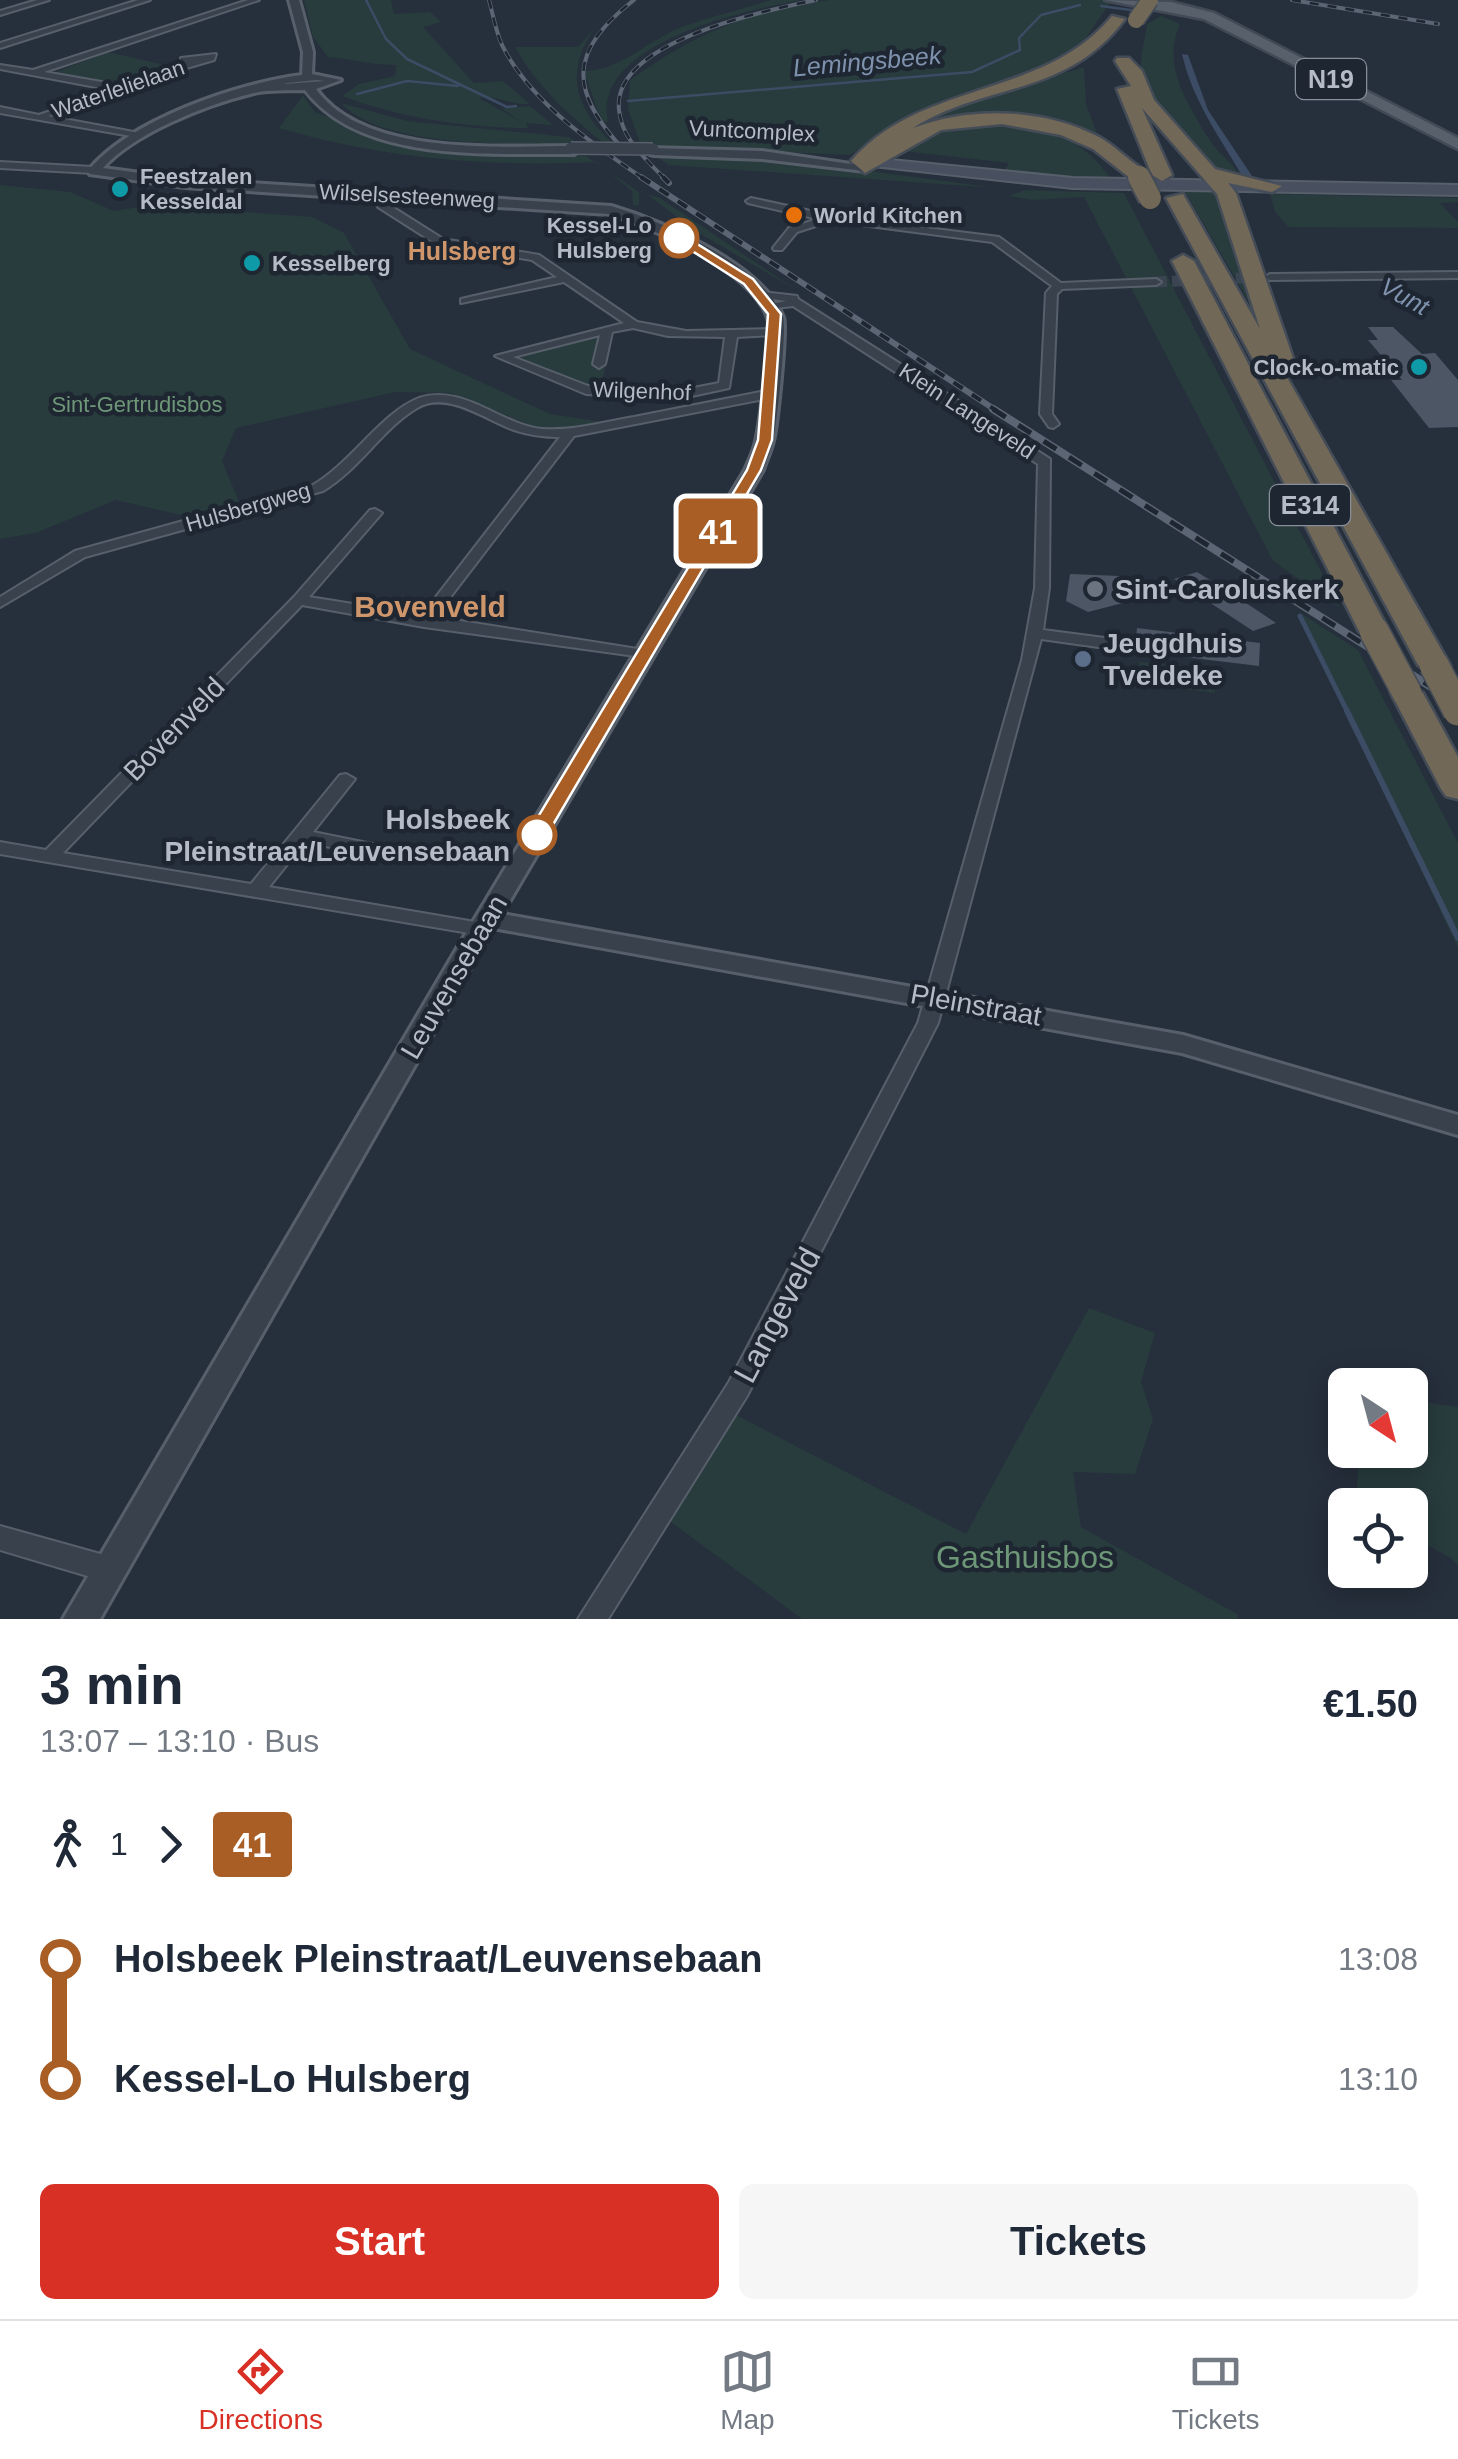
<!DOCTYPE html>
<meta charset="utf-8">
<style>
:root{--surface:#fff;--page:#f6f6f7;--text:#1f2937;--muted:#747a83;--line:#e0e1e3;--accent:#d93025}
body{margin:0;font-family:Arial,sans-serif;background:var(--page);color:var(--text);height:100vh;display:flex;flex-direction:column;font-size:38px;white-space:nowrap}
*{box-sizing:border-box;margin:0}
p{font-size:32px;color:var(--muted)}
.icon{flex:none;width:55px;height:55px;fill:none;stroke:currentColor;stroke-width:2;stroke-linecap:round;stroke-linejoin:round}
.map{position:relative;height:1619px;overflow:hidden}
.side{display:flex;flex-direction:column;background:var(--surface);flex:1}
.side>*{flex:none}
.badge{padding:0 20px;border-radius:8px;font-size:35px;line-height:65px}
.needle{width:65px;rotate:144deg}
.fabs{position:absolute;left:1328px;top:1368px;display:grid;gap:20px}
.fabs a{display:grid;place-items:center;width:100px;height:100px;border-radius:15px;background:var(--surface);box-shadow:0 5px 25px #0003;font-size:50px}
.map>.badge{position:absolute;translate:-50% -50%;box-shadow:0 0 0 5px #fff}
.legs{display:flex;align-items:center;gap:15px;height:110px;padding:0 40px;font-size:32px}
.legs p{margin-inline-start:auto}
.summary{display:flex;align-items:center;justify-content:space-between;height:170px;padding:0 40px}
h1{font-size:55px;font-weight:700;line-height:75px}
.cta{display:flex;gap:20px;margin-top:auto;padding:20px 40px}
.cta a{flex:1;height:115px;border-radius:15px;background:var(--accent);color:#fff;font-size:40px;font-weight:700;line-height:115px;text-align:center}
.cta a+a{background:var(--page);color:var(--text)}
ul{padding:0 40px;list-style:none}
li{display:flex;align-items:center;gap:35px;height:120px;font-size:38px}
li i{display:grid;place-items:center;width:15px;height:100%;margin:0 12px;background:currentColor}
li i::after{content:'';width:25px;height:25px;margin:-12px;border:8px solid;border-radius:50%;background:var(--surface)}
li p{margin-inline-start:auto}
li:first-child i{background:linear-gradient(#0000 50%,currentColor 0)}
li:last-child i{background:linear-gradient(currentColor 50%,#0000 0)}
.menu{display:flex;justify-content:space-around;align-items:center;height:140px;border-top:2px solid var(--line);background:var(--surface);font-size:28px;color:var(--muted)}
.menu a{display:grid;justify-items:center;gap:5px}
.menu .on{color:var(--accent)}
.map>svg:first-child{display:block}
.green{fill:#283b3d}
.water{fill:#3c4c64}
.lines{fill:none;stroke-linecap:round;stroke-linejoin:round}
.stream-far2{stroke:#3c4c64;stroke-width:2.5}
.stream-far1{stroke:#3c4c64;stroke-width:5}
.stream{stroke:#3c4c64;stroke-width:6}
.building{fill:#4c5665}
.minor-tunnel{stroke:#3b4451;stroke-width:11;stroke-dasharray:11 5;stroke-linecap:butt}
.minor-casing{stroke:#575f6b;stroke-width:4}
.tertiary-casing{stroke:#575f6b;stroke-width:6}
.secondary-casing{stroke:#575f6b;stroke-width:4}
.primary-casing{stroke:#424a56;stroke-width:5}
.motorway-casing{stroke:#444c58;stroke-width:5}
.minor{fill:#39414d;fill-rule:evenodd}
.tertiary{fill:#39414d;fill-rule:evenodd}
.secondary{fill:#48505f;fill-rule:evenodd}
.primary{fill:#58606c;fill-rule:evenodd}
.motorway{fill:#726857;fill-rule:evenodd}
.rail-far2-casing{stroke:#5c6573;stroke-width:4}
.rail-far1-casing{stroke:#5c6573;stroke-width:6}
.rail-casing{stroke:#5c6573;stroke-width:8}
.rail-far2{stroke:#1e2632;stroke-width:2.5;stroke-dasharray:9;stroke-linecap:butt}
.rail-far1{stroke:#1e2632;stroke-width:4;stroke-dasharray:11;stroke-linecap:butt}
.rail{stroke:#1e2632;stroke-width:5;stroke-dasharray:15;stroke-linecap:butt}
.tertiary-bridge-casing{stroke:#575f6b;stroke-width:14;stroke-linecap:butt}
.motorway-bridge-far2-casing{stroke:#444c58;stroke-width:19;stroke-linecap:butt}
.motorway-bridge-far1-casing{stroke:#444c58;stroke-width:26;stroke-linecap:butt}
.motorway-bridge-casing{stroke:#444c58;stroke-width:32;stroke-linecap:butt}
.tertiary-bridge{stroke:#39414d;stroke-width:11}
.motorway-bridge-far2{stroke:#726857;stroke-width:16}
.motorway-bridge-far1{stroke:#726857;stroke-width:22}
.motorway-bridge{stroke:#726857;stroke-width:29}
.line-1{fill:#a85e24;stroke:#fff;stroke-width:2.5}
.culture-dot{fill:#0f9aa8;stroke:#1e2632;stroke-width:4}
.food-dot{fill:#e8710a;stroke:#1e2632;stroke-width:4}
.stop-1-dot{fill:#fff;stroke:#a85e24;stroke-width:5}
.worship-dot{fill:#6b7280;stroke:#1e2632;stroke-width:4}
.service-dot{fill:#5c6f8a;stroke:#1e2632;stroke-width:4}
.labels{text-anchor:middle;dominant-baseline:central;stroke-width:9;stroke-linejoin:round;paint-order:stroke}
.far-street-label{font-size:22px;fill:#b5bcc8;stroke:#1e2632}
.far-poi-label{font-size:22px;font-weight:bold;fill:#b5bcc8;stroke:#1e2632;text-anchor:start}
.far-stop-label{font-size:22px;font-weight:bold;fill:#b5bcc8;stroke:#1e2632;text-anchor:end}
.far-park-label{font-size:22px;fill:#6e9778;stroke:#1e2632}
.far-water-label{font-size:25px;font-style:italic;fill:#7f92ad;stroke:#1e2632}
.shield{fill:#1e2632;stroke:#888f9b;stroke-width:2.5}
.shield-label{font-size:25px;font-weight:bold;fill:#b5bcc8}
.far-neighbourhood-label{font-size:25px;font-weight:bold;fill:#ce966a;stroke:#1e2632}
.poi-label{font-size:28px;font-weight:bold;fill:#b5bcc8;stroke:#1e2632;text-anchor:start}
.street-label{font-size:28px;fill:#b5bcc8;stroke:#1e2632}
.stop-label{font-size:28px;font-weight:bold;fill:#b5bcc8;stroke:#1e2632;text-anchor:end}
.neighbourhood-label{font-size:30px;font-weight:bold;fill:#ce966a;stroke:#1e2632}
.near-street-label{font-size:32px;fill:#b5bcc8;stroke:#1e2632}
.near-park-label{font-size:32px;fill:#6e9778;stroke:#1e2632}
</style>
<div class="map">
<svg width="1458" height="1619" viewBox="0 0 1458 1619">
<rect width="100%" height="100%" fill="#262f3c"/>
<path class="green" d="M 304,0 L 391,0 L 394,14 L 430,12 L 441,22 L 423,27 L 474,83 L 503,81 L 530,104 C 511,106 494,94 479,98 L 522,122 L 501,108 L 530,106 L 553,125 L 526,123 L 528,128 C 466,128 400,118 342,96 L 359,84 L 395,76 L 396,65 C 371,65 352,59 328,57 L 313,37 Z
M 771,0 L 802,0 C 746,10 591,43 608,122 L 601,121 L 584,71 C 622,70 646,41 682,27 C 711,16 742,9 771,0 Z
M 829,0 L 1112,0 L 1075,54 L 1023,77 L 904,118 L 850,155 L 641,146 L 628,109 L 630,80 C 699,31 745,13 829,0 Z
M 1161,16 L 1180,24 C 1161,66 1188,104 1209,139 C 1217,153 1232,161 1239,175 L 1222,175 C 1196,148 1144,110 1141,71 C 1140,56 1145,39 1147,24 Z
M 595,28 C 563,72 576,111 615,145 L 606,145 C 573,119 537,87 515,47 L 578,47 Z
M 108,52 L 169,66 L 109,82 L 51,74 Z
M 1084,67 L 1086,104 L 1099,138 L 1075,129 L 948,119 L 917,124 L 970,102 Z
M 303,95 L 315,112 L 394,141 L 586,156 L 639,192 L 639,206 L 633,205 L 632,191 L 597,162 C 488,167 384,159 279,128 Z
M 341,103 L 407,121 L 569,137 L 578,144 C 517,143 384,150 341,103 Z
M 1005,125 C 1057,133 1080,136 1112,180 L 1003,173 L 1009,163 L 903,151 L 929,132 Z
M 656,156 L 824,165 L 997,188 L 669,165 Z
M 0,185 L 70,192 L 114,211 L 151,205 L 312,217 L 344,233 L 410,349 L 550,414 L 604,422 L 574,430 L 533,426 L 451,393 L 395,392 L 236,428 L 222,461 L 241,506 L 198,519 L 116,500 L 36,533 L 0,539 Z
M 1024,190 L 1124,193 L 1340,608 L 1273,561 L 1084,197 L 1033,200 L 1009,196 Z
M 1184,190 L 1212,191 L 1220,198 L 1263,326 Z
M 647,194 L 660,198 L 798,291 L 692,229 Z
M 1270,194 L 1458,198 L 1458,202 L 1440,203 L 1458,222 L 1458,228 L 1288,227 L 1275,212 Z
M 600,337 L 596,365 L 606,365 L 600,390 L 586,390 L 517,359 L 545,348 Z
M 1299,612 L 1358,650 L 1458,843 L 1458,948 Z
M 1139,662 L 1215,670 L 1215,693 L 1138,684 Z
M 1089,1308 L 1155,1333 L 1141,1382 L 1153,1419 L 1135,1474 L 1073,1472 L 1081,1527 L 1239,1615 L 1237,1619 L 802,1619 L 667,1519 L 736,1415 L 966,1534 Z
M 1410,1400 L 1458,1407 L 1458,1566 L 1451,1558 L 1410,1536 L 1410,1505 L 1356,1505 L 1359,1450 L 1410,1450 Z"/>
<path class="water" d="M 1182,54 L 1188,55 L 1208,110 L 1254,179 L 1244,179 C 1220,137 1193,102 1182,54 Z"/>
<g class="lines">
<path class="stream-far2" d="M 366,0 L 386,39 L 407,59 L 507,107 L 516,106
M 1101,6 L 1138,11
M 357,94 L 407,81 L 458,86
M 628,101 L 972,72 L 1020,50 L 1019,38 L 1041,15 L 1080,5"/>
<path class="stream-far1" d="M 1300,616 L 1348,713"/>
<path class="stream" d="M 1347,711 L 1458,938"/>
</g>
<path class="building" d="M 1368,327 L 1393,327 L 1422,354 L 1435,353 L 1458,380 L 1458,427 L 1429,428 L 1391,380 L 1402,380 L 1368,340 L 1378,340 Z
M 1197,572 L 1231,593 L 1276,623 L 1253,631 L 1174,579 Z
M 1070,574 L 1120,576 L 1123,603 L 1088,612 L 1066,601 Z
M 1137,628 L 1260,643 L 1259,666 L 1135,651 Z"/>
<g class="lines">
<path class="minor-tunnel" d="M 1156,282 L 1265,277"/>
<g class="minor-casing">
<path id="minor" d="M 37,0 L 49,0 L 0,15 L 0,11 Z
M 138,0 L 150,0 L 0,48 L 0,43 Z
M 248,0 L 259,0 L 44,72 L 113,84 L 185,63 L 181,62 L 181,58 L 216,54 L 214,60 L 121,87 L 123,92 L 48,116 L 139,133 L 142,138 L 0,113 L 0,107 L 39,115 L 112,90 L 0,69 L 0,65 L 33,70 Z
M 0,162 L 93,167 L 98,170 L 93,173 L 0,168 Z
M 381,193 L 389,195 L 384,200 L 386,203 L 443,239 L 539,255 L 637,322 L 686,331 L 776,329 L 782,332 L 776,335 L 737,337 L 729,388 L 678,399 L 586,394 L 495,356 L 624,323 L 564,282 L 461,303 L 461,299 L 557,277 L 532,260 L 485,252 L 446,261 L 436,244 L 378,207 L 374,200 ZM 448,246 L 473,250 L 453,255 ZM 633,328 L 668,336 L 725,337 L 719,383 L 678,391 L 588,386 L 513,357 L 600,335 L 593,364 L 599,368 L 605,364 L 612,332 Z
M 751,198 L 838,217 L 999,237 L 1061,283 L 1156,279 L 1161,282 L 1156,285 L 1062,289 L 1057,294 L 1052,414 L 1059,424 L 1053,428 L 1049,427 L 1040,414 L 1046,293 L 1052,286 L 992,242 L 831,221 L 797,232 L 782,250 L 774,250 L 773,248 L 789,228 L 818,219 L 748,203 L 746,201 Z
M 1458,272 L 1458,278 L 1270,280 L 1265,277 L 1270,274 Z
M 762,292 L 797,296 L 798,299 L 1050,459 L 1049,588 L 1043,630 L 1120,640 L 1128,645 L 1120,650 L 1041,639 L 938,1023 L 747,1396 L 608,1619 L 578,1619 L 729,1382 L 918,1023 L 1022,660 L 1035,588 L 1038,464 L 793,306 L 767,309 L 767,305 L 786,301 L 758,297 L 756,295 Z
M 770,390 L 774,391 L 774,397 L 574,436 L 435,617 L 644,650 L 652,655 L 650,658 L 424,627 L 302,605 L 63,853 L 251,884 L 340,775 L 346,774 L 355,779 L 313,832 L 407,851 L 410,855 L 407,859 L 401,861 L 305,842 L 269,887 L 481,923 L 490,929 L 488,933 L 481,935 L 0,854 L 0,842 L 46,850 L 294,597 L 370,510 L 375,509 L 382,513 L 309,597 L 422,615 L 560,437 C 544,437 529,435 514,430 C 485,420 448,390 417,408 C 382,429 360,469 323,491 L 85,557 L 0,607 L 0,597 L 75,551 L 313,485 C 351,463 382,412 419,398 C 463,383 502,426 543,429 C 574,431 604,422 634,417 C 680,408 725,399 770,390 Z
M 0,1526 L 111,1557 L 121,1561 L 125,1570 L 121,1579 L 111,1583 L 0,1550 Z"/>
</g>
<g class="tertiary-casing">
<path id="tertiary" d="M 289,0 L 299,0 L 313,52 L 312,74 L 341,80 L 316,89 C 365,157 499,146 574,146 L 580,150 L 574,154 C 491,153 361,164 305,90 C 287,91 267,89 250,94 C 205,105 133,134 103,168 L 185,179 L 611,206 C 662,221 763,265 783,317 C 787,329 777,425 773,441 C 771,451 766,460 763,470 L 502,914 L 1183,1035 L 1458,1115 L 1458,1135 L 1182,1053 L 493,928 L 100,1619 L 63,1619 L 456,950 L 745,470 C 749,461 754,451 756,441 C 760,425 772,329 768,318 C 752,270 654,229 609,214 L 185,187 L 90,174 L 88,171 C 129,120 238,83 302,75 L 303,52 ZM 317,80 L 325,81 L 284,84 L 287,83 Z
M 650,148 L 762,151 L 871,167 L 865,171 L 762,159 L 654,155 L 650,154 Z"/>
</g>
<g class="secondary-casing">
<path id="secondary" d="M 860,157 L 1073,178 L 1458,185 L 1458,195 L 1073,188 L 855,164 L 855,158 Z"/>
</g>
<g class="primary-casing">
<path id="primary" d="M 1105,0 L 1171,2 L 1214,13 L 1458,138 L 1458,149 L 1204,19 Z"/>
</g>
<g class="motorway-casing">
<path id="motorway" d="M 1112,16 L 1125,19 C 1067,97 986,82 913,128 C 971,106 1043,108 1099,137 C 1115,146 1128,160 1144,170 L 1144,178 L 1130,178 L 1093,149 L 1061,135 L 1002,124 L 941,130 L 865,173 L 851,161 C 921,80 1044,99 1112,16 Z
M 1117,58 L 1129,58 L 1142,71 L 1154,100 L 1215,169 L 1282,186 L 1272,192 L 1228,183 L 1236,193 L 1293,358 L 1280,365 L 1450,665 L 1445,672 L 1434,674 L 1418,665 L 1166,198 L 1183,194 L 1260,329 L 1217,194 L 1142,108 L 1172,175 L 1162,181 L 1152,175 L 1117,89 L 1131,86 L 1115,61 Z
M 1183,255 L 1194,261 L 1389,631 L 1385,637 L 1374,640 L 1359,631 L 1172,261 Z
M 1407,683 L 1423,693 L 1458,757 L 1458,799 L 1446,796 L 1441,789 L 1391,693 Z"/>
</g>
<use href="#minor" class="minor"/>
<use href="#tertiary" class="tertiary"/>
<use href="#secondary" class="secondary"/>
<use href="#primary" class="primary"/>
<use href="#motorway" class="motorway"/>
<g class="rail-far2-casing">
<path id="rail-far2" d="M 489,0 C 493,15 496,32 502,45 C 530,102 594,145 644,179
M 1292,0 L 1438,24
M 623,149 C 568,90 569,50 634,0
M 665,179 C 646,159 622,140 619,110 C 611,41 768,10 816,0"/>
</g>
<g class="rail-far1-casing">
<path id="rail-far1" d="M 641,177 L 997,411
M 663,177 L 669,183"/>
</g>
<g class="rail-casing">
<path id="rail" d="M 993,409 L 1458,704"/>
</g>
<use href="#rail-far2" class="rail-far2"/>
<use href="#rail-far1" class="rail-far1"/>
<use href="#rail" class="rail"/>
<g class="tertiary-bridge-casing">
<path id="tertiary-bridge" d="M 571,148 L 653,149"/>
</g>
<g class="motorway-bridge-far2-casing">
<path id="motorway-bridge-far2" d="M 1136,20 L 1150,0
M 1137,174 L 1140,179"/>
</g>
<g class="motorway-bridge-far1-casing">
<path id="motorway-bridge-far1" d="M 1139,177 L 1150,198"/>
</g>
<g class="motorway-bridge-casing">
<path id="motorway-bridge" d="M 1374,631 L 1407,693
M 1434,665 L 1458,711"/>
</g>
<use href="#tertiary-bridge" class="tertiary-bridge"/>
<use href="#motorway-bridge-far2" class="motorway-bridge-far2"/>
<use href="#motorway-bridge-far1" class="motorway-bridge-far1"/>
<use href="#motorway-bridge" class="motorway-bridge"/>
</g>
<path class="line-1" d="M 675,235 L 683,235 L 753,279 L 781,314 L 772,440 L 761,470 L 547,835 L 537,841 L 527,835 L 747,470 L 758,440 L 768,314 L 744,284 L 675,240 Z"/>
<g class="culture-dot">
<circle cx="120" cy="189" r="10"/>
<circle cx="252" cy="263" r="10"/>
<circle cx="1419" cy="367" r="10"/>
</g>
<circle class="food-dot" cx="794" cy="215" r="10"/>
<g class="stop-1-dot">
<circle cx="679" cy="238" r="18"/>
<circle cx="537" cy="835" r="18"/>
</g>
<circle class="worship-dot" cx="1095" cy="589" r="10"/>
<circle class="service-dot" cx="1083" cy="659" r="10"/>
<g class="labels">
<g class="far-street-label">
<text transform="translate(118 89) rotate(-19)">Waterlelielaan</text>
<text transform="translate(752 131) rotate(3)">Vuntcomplex</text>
<text transform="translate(407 196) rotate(3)">Wilselsesteenweg</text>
<text transform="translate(642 391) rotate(2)">Wilgenhof</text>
<text transform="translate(967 411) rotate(33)">Klein Langeveld</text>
<text transform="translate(248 507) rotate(-16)">Hulsbergweg</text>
</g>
<g class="far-poi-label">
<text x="140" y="176">Feestzalen<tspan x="140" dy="25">Kesseldal</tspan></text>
<text x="814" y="215">World Kitchen</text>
<text x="272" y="263">Kesselberg</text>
<text x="1399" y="367" text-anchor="end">Clock-o-matic</text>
</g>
<g class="far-stop-label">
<text x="652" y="225">Kessel-Lo<tspan x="652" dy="25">Hulsberg</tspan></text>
</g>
<g class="far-park-label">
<text x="137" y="404">Sint-Gertrudisbos</text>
</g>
<g class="far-water-label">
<text transform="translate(867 61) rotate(-5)">Lemingsbeek</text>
<text transform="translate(1405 296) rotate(29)">Vunt</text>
</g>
<g class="shield">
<rect x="1296" y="59" width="70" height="40" rx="8"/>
<rect x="1270" y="485" width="80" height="40" rx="8"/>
</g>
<g class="shield-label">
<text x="1331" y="79">N19</text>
<text x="1310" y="505">E314</text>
</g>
<g class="far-neighbourhood-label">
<text x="462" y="251">Hulsberg</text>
</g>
<g class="poi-label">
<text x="1115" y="589">Sint-Caroluskerk</text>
<text x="1103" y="643">Jeugdhuis<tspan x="1103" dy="32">Tveldeke</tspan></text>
</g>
<g class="street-label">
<text transform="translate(174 729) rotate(-46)">Bovenveld</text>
<text transform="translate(454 977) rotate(-60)">Leuvensebaan</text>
<text transform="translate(976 1005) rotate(10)">Pleinstraat</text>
</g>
<g class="stop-label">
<text x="510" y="819">Holsbeek<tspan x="510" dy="32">Pleinstraat/Leuvensebaan</tspan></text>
</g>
<g class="neighbourhood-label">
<text x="430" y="606">Bovenveld</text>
</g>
<g class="near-street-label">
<text transform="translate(777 1315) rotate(-62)">Langeveld</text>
</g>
<g class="near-park-label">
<text x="1025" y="1557">Gasthuisbos</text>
</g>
</g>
</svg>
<div class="fabs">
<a><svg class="needle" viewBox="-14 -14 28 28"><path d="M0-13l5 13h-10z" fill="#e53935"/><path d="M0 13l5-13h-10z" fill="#747a83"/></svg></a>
<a><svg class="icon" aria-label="locate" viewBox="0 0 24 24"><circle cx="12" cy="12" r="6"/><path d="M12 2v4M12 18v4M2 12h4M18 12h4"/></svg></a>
</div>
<b class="badge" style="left:718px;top:531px;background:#a85e24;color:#fff">41</b>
</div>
<section class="side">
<div class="summary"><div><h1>3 min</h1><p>13:07 – 13:10 · Bus</p></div><b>€1.50</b></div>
<div class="legs"><svg class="icon" aria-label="walk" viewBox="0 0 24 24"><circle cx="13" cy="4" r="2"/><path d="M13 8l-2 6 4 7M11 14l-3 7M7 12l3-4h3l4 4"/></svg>1<svg class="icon" aria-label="forward" viewBox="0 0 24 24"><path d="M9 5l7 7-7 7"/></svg><b class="badge" style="background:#a85e24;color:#fff">41</b></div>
<ul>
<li><i style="color:#a85e24"></i><b>Holsbeek Pleinstraat/Leuvensebaan</b><p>13:08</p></li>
<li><i style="color:#a85e24"></i><b>Kessel-Lo Hulsberg</b><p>13:10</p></li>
</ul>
<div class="cta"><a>Start</a><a>Tickets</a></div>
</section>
<nav class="menu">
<a class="on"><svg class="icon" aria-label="directions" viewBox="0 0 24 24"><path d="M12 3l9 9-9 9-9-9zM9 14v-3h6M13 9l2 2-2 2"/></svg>Directions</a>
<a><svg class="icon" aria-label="map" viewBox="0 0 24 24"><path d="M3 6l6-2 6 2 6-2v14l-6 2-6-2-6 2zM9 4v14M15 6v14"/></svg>Map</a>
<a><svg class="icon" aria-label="tickets" viewBox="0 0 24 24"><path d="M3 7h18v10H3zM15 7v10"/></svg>Tickets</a>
</nav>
